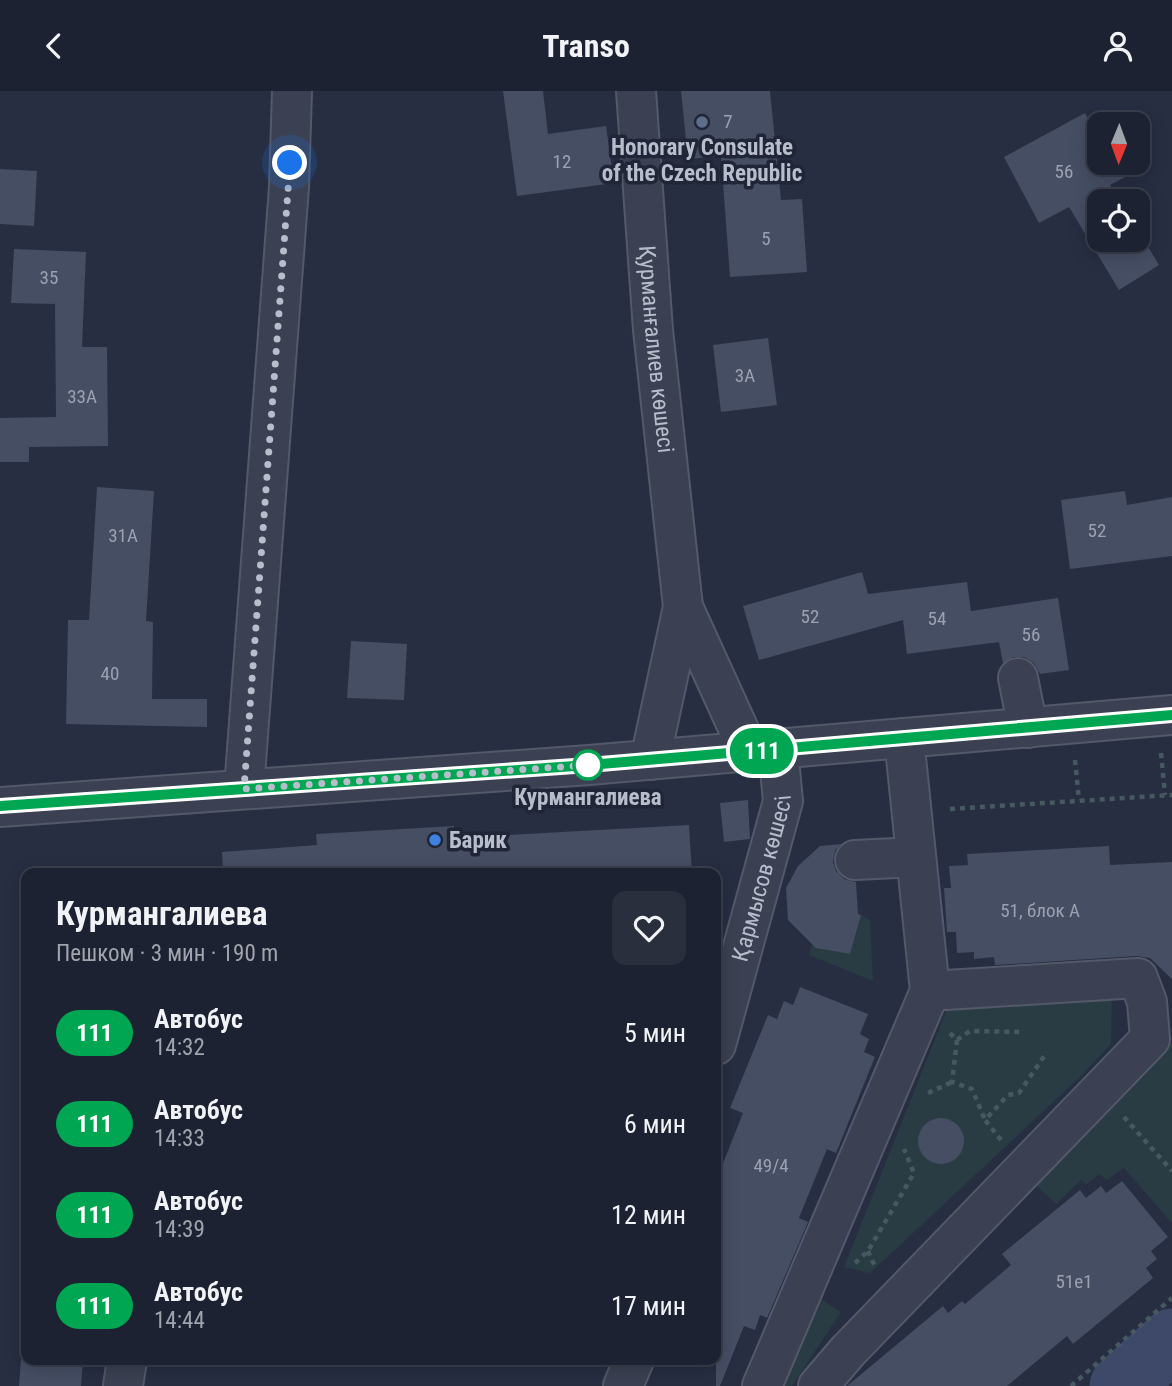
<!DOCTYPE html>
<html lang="ru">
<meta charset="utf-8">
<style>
:root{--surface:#1d2232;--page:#2a2f3e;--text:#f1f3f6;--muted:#a0a4ac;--line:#3b3f4d}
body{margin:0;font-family:"Roboto Condensed",sans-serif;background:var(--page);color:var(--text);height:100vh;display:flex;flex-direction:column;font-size:26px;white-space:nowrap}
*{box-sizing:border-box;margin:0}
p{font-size:23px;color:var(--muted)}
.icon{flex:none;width:38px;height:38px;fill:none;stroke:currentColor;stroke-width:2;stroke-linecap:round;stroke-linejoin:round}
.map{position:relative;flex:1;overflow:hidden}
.details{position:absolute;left:21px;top:777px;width:700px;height:497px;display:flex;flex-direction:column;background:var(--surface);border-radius:14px;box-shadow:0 4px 18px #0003,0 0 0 2px var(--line)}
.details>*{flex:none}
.badge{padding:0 14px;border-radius:23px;font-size:24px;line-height:46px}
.needle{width:46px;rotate:181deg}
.fabs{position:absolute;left:1087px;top:21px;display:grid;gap:14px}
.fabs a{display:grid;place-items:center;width:63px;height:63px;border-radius:14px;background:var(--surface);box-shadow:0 4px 18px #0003,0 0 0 2px var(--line);font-size:35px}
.you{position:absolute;width:35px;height:35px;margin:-18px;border:5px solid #fff;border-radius:50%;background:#1a73e8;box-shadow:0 0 0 10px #1a73e833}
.map>.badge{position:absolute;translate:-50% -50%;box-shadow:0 0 0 4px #fff}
.round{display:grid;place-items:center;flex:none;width:74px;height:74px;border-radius:14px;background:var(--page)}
.head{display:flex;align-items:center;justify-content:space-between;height:119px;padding:0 35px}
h1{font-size:33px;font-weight:700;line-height:52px}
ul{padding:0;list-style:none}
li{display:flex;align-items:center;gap:21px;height:91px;padding:0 35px}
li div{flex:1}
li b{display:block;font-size:26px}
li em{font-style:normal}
li .badge{min-width:77px;font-weight:700;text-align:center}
header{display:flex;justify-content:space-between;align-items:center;height:91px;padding:0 35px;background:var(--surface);font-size:32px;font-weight:700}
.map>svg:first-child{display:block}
.green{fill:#293c43}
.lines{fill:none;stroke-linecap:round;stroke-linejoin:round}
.river{stroke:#3e496a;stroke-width:63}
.building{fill:#464e64}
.minor-casing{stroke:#535969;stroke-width:42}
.path{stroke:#475960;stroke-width:4.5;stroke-dasharray:5 5;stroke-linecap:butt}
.minor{stroke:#3b4152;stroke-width:38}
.line-casing{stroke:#fff;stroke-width:16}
.line{stroke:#00a651;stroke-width:10}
.walk{stroke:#b8bdcc;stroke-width:7;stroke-dasharray:0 12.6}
.service-dot{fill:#5c6f8a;stroke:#202637;stroke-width:2.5}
.stop-dot{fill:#fff;stroke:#00a651;stroke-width:3.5}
.shop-dot{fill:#3f7fe0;stroke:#202637;stroke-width:2.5}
.labels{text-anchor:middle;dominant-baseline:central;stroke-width:7;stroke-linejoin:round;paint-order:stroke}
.number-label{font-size:19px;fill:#9ca1b2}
.poi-label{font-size:23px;font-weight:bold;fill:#b8bdcc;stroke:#202637}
.street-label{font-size:23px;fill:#b8bdcc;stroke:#202637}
.stop-label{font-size:23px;font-weight:bold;fill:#b8bdcc;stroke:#202637}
</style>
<header><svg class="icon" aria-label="back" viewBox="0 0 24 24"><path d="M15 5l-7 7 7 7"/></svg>Transo<svg class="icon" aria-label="person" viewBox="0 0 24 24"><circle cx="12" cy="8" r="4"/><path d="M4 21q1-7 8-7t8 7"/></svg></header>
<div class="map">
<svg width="1172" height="1295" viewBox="0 0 1172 1295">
<rect width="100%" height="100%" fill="#272e42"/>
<path class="green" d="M 861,824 L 870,829 L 873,890 L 809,864 L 812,853 L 827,859 L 850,863 Z
M 1112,896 L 1111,953 L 1079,987 L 870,1182 L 844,1176 L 951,908 Z
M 1158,952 L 1172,953 L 1172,1130 L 1171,1131 L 1124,1077 L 1107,1089 L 1099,1083 L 1087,1093 L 1081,1089 L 1056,1113 L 1027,1086 Z
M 821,1208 L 841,1221 L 792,1295 L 778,1295 Z"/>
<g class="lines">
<path class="river" d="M 1121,1295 L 1172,1249"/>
</g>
<path class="building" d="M 503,0 L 543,0 L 548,43 L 606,35 L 614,92 L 517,105 Z
M 681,0 L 770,0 L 781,109 L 802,108 L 807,181 L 730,186 L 721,65 L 688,68 Z
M 1085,22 L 1099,48 L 1099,72 L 1152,72 L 1110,94 L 1120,110 L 1099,110 L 1099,149 L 1138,149 L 1138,139 L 1159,174 L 1119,199 L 1069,116 L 1039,132 L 1004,66 Z
M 0,78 L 37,80 L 34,135 L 0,133 Z
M 14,158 L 86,161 L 82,256 L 107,256 L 108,355 L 29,356 L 29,371 L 0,371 L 0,327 L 56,326 L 55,213 L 11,212 Z
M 768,247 L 777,314 L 721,321 L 713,254 Z
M 97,396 L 154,400 L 146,530 L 153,531 L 152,608 L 207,608 L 207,636 L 66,633 L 68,529 L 89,529 Z
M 1125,400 L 1127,414 L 1172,406 L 1172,465 L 1070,478 L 1061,409 Z
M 862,481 L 868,503 L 967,491 L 971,520 L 1058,507 L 1069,579 L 1040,583 L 1034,572 L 1024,566 L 1013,566 L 1003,572 L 999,551 L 907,563 L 903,529 L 759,569 L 743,515 Z
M 351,550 L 407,553 L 404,609 L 347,607 Z
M 748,709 L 750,748 L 724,751 L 720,712 Z
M 689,734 L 692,782 L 223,782 L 222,761 L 317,754 L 316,743 L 454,735 L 454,747 Z
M 841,753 L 835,760 L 833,771 L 836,780 L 844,788 L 856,791 L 858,823 L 861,824 L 850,863 L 816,857 L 788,829 L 786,797 L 798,775 L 820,755 Z
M 1109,755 L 1110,774 L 1172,771 L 1172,888 L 1150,867 L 1137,865 L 995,874 L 994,866 L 974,868 L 974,861 L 957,862 L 956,841 L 947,841 L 944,797 L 951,797 L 949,775 L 968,774 L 967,763 Z
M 800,896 L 868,923 L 860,943 L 869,948 L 864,961 L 875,966 L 836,1062 L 827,1058 L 799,1127 L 808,1131 L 767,1227 L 760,1224 L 755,1239 L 744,1235 L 720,1295 L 716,1295 L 716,1090 L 743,1022 L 730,1017 L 768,924 L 777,928 L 784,910 L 793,914 Z
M918 1050a23 23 0 1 1 46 0a23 23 0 1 1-46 0Z
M 1122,1090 L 1168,1146 L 1151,1160 L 1157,1168 L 1146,1177 L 1153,1187 L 1073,1253 L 1067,1245 L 1007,1295 L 847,1295 L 943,1215 L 948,1222 L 962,1210 L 965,1213 L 1011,1174 L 1002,1163 L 1080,1099 L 1086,1107 L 1101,1095 L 1106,1102 Z
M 21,1269 L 83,1269 L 81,1295 L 19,1295 Z"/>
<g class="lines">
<g class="minor-casing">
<g id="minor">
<path id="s1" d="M 636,0 L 653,239 L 683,516"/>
<path d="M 1018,587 L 1028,637"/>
<path d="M 650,669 L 683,516 L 749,661"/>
<path d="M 244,698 L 289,96 L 292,0"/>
<path d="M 0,716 L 589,674 L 1172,624"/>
<path d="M 855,769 L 916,766"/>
<path id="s2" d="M 716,954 L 783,710 L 778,658"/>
<path d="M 123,1295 L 127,1269"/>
<path d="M 623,1295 L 634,1269"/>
<path d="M 762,1295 L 930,900 L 904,647"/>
<path d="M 818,1295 L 848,1260 L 1150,948 L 1147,911 L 1138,887 L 930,900"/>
</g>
</g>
<path class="path" d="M 1161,662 L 1165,704
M 1075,669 L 1079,709
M 950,718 L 1172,704
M 950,942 L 957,949 L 970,940 L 1024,941
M 957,949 L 952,991 L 972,998 L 985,1029
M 928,1002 L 952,991
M 1124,1026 L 1172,1080
M 1001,1049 L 985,1029 L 1008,1004 L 1019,1002 L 1047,961
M 868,1160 L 876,1178
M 855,1172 L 868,1160 L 914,1082 L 904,1058
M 1071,1295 L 1172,1207"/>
<use href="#minor" class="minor"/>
</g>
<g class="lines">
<g class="line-casing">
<path id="line" d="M 0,715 L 589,674 L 1172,624"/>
</g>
<use href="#line" class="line"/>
<path class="walk" d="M 290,72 L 244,698 L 588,674"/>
</g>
<circle class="service-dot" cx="702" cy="31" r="7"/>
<circle class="stop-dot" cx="588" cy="674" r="14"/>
<circle class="shop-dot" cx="435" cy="749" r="7"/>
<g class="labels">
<g class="number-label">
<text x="728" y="30">7</text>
<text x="562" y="70">12</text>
<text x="1064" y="80">56</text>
<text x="766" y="147">5</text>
<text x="49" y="186">35</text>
<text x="745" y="284">3А</text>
<text x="82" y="305">33А</text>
<text x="1097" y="439">52</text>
<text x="123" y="444">31А</text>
<text x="810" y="525">52</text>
<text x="937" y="527">54</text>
<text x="1031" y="543">56</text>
<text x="110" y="582">40</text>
<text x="1040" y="819">51, блок А</text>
<text x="771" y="1074">49/4</text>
<text x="1074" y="1190">51e1</text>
</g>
<g class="poi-label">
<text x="702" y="56">Honorary Consulate<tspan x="702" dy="26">of the Czech Republic</tspan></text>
<text x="449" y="749" text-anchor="start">Барик</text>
</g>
<g class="street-label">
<text stroke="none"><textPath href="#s1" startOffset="259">Қурманғалиев көшесі</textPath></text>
<text stroke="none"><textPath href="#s2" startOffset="173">Қармысов көшесі</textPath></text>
</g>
<g class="stop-label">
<text x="588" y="706">Курмангалиева</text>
</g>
</g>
</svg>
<div class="fabs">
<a><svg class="needle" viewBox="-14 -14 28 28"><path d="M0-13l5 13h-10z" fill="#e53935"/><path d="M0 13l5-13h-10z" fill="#a0a4ac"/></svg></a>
<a><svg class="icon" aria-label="locate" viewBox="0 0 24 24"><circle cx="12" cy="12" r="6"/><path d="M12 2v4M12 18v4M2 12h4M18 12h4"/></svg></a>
</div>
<div class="you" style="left:290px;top:72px"></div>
<b class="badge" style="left:762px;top:660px;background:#00a651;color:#fff">111</b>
<section class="details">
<div class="head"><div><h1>Курмангалиева</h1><p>Пешком · 3 мин · 190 m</p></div><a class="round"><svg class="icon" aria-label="heart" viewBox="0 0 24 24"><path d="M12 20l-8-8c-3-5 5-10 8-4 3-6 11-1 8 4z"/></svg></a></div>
<ul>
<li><span class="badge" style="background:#00a651;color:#fff">111</span><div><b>Автобус</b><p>14:32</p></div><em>5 мин</em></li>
<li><span class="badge" style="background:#00a651;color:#fff">111</span><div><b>Автобус</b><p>14:33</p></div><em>6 мин</em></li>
<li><span class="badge" style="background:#00a651;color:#fff">111</span><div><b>Автобус</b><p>14:39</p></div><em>12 мин</em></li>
<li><span class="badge" style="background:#00a651;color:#fff">111</span><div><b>Автобус</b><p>14:44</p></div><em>17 мин</em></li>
</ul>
</section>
</div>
